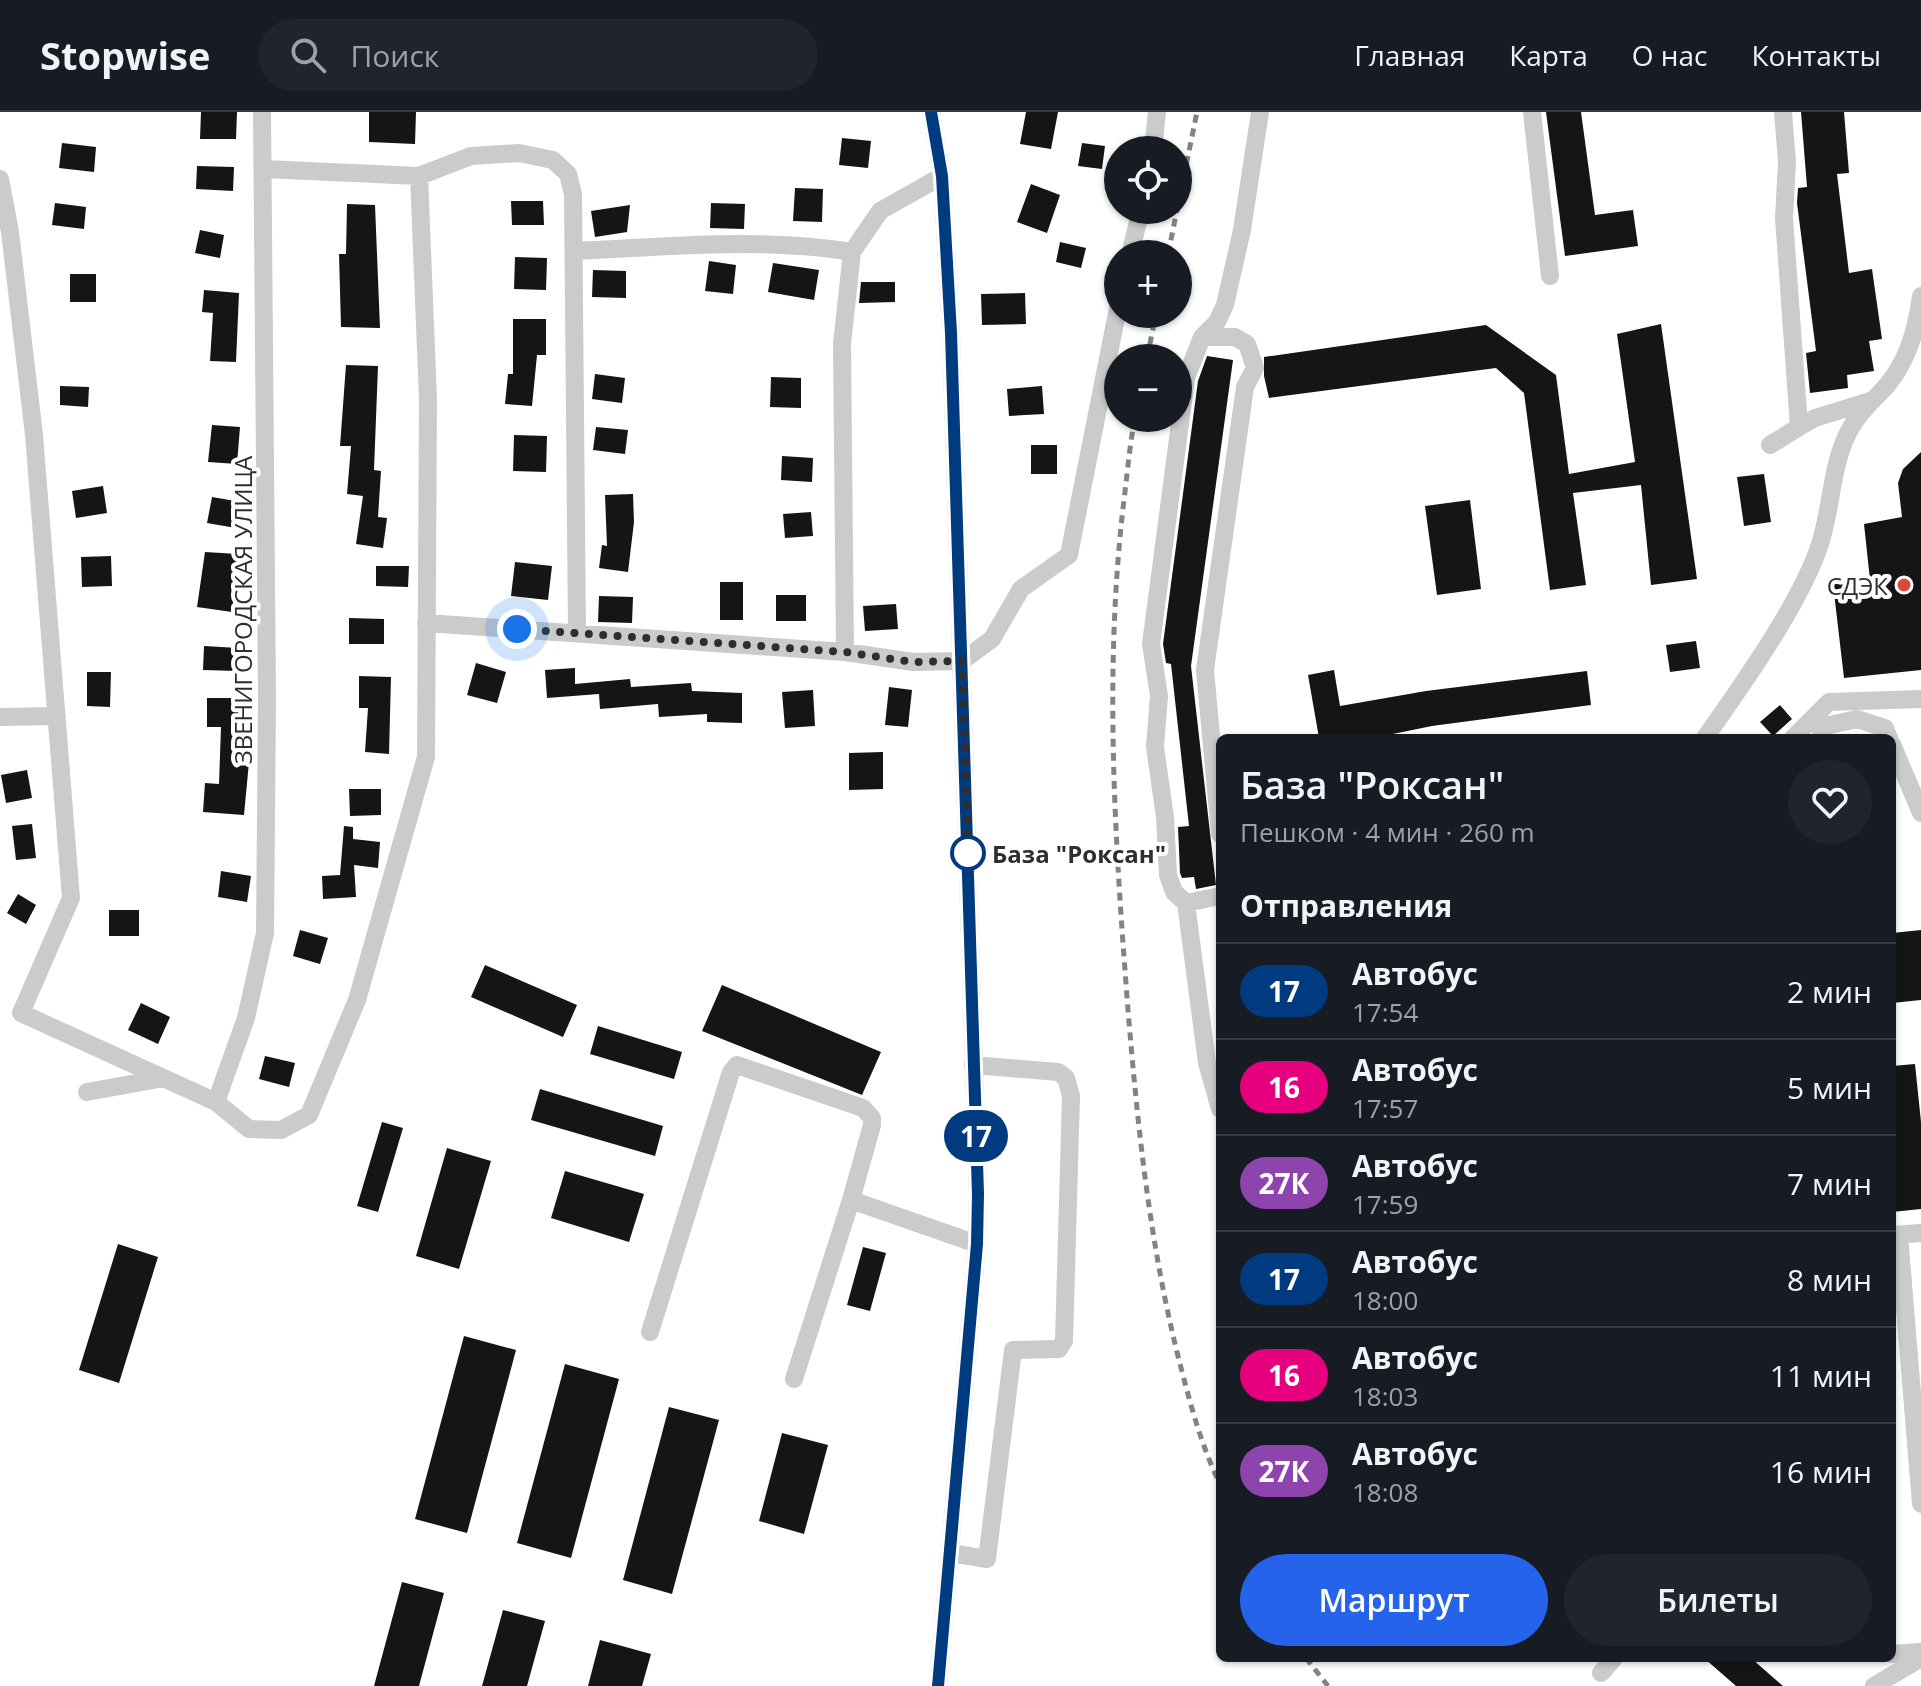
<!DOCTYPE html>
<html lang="ru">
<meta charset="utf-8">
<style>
:root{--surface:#171b24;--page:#20242c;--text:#f1f3f6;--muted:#9ea1a6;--line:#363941;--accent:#2563eb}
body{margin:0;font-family:"Open Sans",sans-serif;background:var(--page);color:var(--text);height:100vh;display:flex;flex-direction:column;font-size:30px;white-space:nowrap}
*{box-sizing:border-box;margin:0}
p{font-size:26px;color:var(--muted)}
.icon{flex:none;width:44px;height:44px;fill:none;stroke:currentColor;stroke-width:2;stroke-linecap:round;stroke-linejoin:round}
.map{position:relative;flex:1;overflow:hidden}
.sheet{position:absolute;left:1216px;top:622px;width:680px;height:928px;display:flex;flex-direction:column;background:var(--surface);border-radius:12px;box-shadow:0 2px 6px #0004}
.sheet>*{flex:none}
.badge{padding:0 16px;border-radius:26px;font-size:28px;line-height:52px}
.fabs{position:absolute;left:1104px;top:24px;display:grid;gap:16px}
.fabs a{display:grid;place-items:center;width:88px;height:88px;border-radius:50%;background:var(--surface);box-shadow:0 2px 6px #0004;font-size:40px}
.you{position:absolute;width:40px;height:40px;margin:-20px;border:6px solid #fff;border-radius:50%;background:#1a73e8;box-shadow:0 0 0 12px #1a73e833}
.map>.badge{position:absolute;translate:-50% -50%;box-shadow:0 0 0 4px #fff}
h2{padding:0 24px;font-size:30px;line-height:72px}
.round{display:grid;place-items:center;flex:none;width:84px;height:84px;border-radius:42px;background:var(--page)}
.overview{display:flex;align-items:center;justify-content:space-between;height:136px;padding:0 24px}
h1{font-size:38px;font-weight:600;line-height:60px}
.primary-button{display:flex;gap:16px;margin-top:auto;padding:16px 24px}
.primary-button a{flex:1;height:92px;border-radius:48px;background:var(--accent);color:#fff;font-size:32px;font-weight:600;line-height:92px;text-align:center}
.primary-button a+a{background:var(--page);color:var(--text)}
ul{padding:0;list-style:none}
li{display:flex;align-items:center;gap:24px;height:96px;padding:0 24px;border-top:2px solid var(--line)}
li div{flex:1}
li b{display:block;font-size:30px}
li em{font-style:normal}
li .badge{min-width:88px;font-weight:700;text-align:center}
header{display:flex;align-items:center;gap:48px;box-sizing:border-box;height:112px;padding:0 40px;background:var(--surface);border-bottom:2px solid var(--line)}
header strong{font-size:38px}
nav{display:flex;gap:44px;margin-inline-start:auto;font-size:28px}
.search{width:560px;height:72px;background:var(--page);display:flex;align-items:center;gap:20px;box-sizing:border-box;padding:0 28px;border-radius:44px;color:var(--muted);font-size:30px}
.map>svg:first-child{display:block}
.building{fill:#151515}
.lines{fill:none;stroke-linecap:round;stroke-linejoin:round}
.minor{stroke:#cbcbcb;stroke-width:18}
.rail{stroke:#838383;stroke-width:5;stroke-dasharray:8 6;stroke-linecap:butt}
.line-casing{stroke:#fff;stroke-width:18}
.line{stroke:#003b80;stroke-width:12}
.walk{stroke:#2e2e2e;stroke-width:8;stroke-dasharray:0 14.4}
.poi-dot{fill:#db4a39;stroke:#fff;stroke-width:3}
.stop-dot{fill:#fff;stroke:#003b80;stroke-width:4}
.labels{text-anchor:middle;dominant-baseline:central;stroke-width:8;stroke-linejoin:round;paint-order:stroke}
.poi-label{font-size:24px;fill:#2e2e2e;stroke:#fff;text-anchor:end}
.street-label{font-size:24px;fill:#2e2e2e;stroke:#fff}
.stop-label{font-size:24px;font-weight:bold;fill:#2e2e2e;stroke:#fff;text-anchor:start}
</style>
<header>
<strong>Stopwise</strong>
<div class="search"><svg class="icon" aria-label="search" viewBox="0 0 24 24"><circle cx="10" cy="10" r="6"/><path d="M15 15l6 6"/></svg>Поиск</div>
<nav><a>Главная</a><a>Карта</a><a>О нас</a><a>Контакты</a></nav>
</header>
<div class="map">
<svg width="1921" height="1574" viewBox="0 0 1921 1574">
<rect width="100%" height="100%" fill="#fff"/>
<path class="building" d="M 201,0 L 237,0 L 236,27 L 200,27 Z
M 369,0 L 416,0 L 415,32 L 369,30 Z
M 1026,0 L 1058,0 L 1051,37 L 1020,32 Z
M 1546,0 L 1581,0 L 1595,103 L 1633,98 L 1638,134 L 1565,144 Z
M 1801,0 L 1844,0 L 1849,61 L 1837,62 L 1849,161 L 1872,157 L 1882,227 L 1869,229 L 1874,259 L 1847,263 L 1848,276 L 1810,281 L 1806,241 L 1816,239 L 1797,91 L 1798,76 L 1807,75 Z
M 842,26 L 871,29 L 868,56 L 839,53 Z
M 62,31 L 96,35 L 94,60 L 59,56 Z
M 1082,31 L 1105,34 L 1102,57 L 1078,54 Z
M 197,54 L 234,55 L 233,79 L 196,77 Z
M 1031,72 L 1060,83 L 1047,121 L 1017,110 Z
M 795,76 L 823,77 L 822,110 L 793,109 Z
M 511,89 L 543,89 L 544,113 L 512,113 Z
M 55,91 L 86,95 L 84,117 L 52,113 Z
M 711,91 L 745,92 L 744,117 L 710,116 Z
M 347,92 L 375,93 L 380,216 L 341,215 L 339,142 L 346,142 Z
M 630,93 L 627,120 L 595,125 L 591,99 Z
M 200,118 L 224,123 L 220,146 L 195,141 Z
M 1060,130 L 1086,136 L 1081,156 L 1056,150 Z
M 515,145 L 547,146 L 546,178 L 514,177 Z
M 709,149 L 736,153 L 733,182 L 705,179 Z
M 773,151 L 819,158 L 814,188 L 768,180 Z
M 593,158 L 626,159 L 626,186 L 592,185 Z
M 70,162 L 96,162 L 96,190 L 70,190 Z
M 861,170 L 895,170 L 895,190 L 859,191 Z
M 204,178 L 239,181 L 236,250 L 210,249 L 213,201 L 202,200 Z
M 1025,181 L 1026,212 L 982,213 L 981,182 Z
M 513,207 L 546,207 L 546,243 L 537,243 L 532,294 L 505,292 L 508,262 L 513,262 Z
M 1661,212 L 1697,467 L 1651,473 L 1641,373 L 1573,381 L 1586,473 L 1550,478 L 1524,281 L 1496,256 L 1269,286 L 1264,264 L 1264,245 L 1486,213 L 1556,263 L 1569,362 L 1635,350 L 1617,222 Z
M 1207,244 L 1233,248 L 1191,554 L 1216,773 L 1196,777 L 1194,765 L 1182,766 L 1180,761 L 1178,715 L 1189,714 L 1171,552 L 1166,551 L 1163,532 L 1198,269 Z
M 346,253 L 378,254 L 374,358 L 381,359 L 378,405 L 387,406 L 383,436 L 356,432 L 363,384 L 347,382 L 351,334 L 340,334 Z
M 595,262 L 625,266 L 622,291 L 592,287 Z
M 771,265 L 801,266 L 801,296 L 770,295 Z
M 60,274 L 89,275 L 88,295 L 60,293 Z
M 1042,274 L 1044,302 L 1009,304 L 1007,277 Z
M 212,313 L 240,315 L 237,352 L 208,350 Z
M 596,315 L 628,318 L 625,342 L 593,338 Z
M 514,323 L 547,324 L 546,360 L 513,359 Z
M 1031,333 L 1057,333 L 1057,362 L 1031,362 Z
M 1921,340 L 1921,558 L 1844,566 L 1833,472 L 1870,468 L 1864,412 L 1902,405 L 1898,371 L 1903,357 Z
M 782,344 L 813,346 L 812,370 L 781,368 Z
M 1764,362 L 1771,410 L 1744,414 L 1737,365 Z
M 103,374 L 107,401 L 76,406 L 72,379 Z
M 633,382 L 634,410 L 628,460 L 599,456 L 602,433 L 607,434 L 605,383 Z
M 212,385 L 241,390 L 236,416 L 207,411 Z
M 1470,388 L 1481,477 L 1437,483 L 1425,394 Z
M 811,400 L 813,424 L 785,426 L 783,402 Z
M 205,440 L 238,442 L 232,500 L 197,495 Z
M 111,444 L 112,474 L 82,475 L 81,445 Z
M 515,450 L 552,454 L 548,488 L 511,484 Z
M 376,454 L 409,454 L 408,475 L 376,474 Z
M 720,470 L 743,470 L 743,508 L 720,508 Z
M 776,483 L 806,483 L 806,509 L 776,509 Z
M 599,484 L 633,485 L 632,511 L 598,510 Z
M 896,492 L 898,517 L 865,519 L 863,494 Z
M 349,506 L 384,507 L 384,532 L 349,532 Z
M 1696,529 L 1700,556 L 1670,560 L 1666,533 Z
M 204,534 L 238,536 L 237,559 L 203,558 Z
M 476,551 L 506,560 L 497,591 L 467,583 Z
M 575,556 L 575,572 L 630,567 L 631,575 L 691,571 L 692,579 L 742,581 L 742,611 L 707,610 L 707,602 L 659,605 L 658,592 L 600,597 L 599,582 L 547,586 L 545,558 Z
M 1334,558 L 1340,594 L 1426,579 L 1587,559 L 1591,593 L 1432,614 L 1373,626 L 1319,626 L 1308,563 Z
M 87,560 L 111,560 L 110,595 L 87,594 Z
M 359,564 L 391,565 L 389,642 L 365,640 L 368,596 L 359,596 Z
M 889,575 L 912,578 L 908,615 L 885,613 Z
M 813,578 L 815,614 L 785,616 L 782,580 Z
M 207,586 L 246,586 L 246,629 L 251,629 L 244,703 L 203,700 L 205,671 L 219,672 L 221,615 L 207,615 Z
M 1780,593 L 1792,607 L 1773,624 L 1760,610 Z
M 883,640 L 883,677 L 849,678 L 849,641 Z
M 27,658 L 32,686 L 6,691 L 1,663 Z
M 349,677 L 381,677 L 381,703 L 350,704 Z
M 32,712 L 36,746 L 16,748 L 12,714 Z
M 344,714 L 353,715 L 353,727 L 380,730 L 378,756 L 354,753 L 356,785 L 323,787 L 322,764 L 340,763 Z
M 221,759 L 251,764 L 247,790 L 218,785 Z
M 18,782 L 36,793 L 26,812 L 7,801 Z
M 109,798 L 139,798 L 139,824 L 109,824 Z
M 300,818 L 328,826 L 320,852 L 293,844 Z
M 1921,818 L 1921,888 L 1892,891 L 1892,821 Z
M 485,853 L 577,893 L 563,925 L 471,885 Z
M 722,873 L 881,940 L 862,983 L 702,919 Z
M 141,891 L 170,905 L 158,932 L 128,918 Z
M 598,914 L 682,940 L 674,967 L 590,942 Z
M 265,944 L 295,951 L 289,975 L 259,967 Z
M 1915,952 L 1921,1010 L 1921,1097 L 1892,1100 L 1892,954 Z
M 540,977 L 663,1014 L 655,1044 L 531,1008 Z
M 382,1010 L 403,1016 L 378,1100 L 357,1094 Z
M 447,1036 L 491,1049 L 459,1157 L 416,1144 Z
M 565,1059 L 644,1082 L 629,1130 L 551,1106 Z
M 118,1132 L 158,1145 L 119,1271 L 79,1258 Z
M 863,1135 L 886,1141 L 870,1199 L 847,1193 Z
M 464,1224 L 516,1238 L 467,1421 L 415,1407 Z
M 565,1252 L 619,1267 L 571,1446 L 517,1431 Z
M 669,1295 L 719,1308 L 672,1482 L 623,1468 Z
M 782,1321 L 828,1333 L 804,1422 L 759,1409 Z
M 402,1470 L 444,1481 L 419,1574 L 374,1574 Z
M 503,1498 L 545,1509 L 527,1574 L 482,1574 Z
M 600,1528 L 651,1542 L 642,1574 L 588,1574 Z
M 1704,1546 L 1751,1546 L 1783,1574 L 1736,1574 Z"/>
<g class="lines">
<path class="minor" d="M 931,0 L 942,64 L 951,221 L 978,1082 L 977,1132 L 938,1574
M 1532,0 L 1550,164
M 1783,0 L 1787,50 L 1784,106 L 1799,315 L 1815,306 L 1870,289
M 1153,38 L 1157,0
M 264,57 L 419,64 L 471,44 L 519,41 L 553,48 L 568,62 L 573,82 L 577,521
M 0,67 L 10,120 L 34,323 L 71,786 L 21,901 L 216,990 L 249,1017 L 281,1018 L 309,1003 L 357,888 L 426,645 L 428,287 L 419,64
M 574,139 C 667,135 760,125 852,140
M 1130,142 L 1141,98
M 1202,225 L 1235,225 L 1247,232 L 1255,256 L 1245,275 L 1205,558 L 1220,722
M 1770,333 L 1799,315
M 426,511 L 845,540 L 913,550 L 962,549 L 992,527 L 1021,477 L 1069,443 L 1118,196
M 845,540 L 842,232 L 852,140 L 880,99 L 942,64
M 0,605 L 57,604
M 1705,626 C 1742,573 1796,498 1818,438 C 1832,400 1830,357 1848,321 C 1856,305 1866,295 1878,283 C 1906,256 1916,221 1921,184
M 1793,626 L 1829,590 L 1921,587
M 1822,626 L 1821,615 L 1857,607 L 1885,616 L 1889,626
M 1892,632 L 1921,701
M 1186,791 L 1220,784
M 87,980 L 164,966
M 216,990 L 246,906 L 265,821 L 267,586 L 262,0
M 1220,997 L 1207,951 L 1186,791 L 1174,780 L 1168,763 L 1165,705 L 1155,635 L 1159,584 L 1151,532 L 1186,266 L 1202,225 L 1217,210 L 1225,193 L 1242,118 L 1260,0
M 1892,1123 L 1921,1121
M 1899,1123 L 1921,1392
M 650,1220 L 731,960 L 737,953 L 863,996 L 872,1006 L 872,1013 L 851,1088 L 977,1132
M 794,1267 L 851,1088
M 951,1441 L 987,1447 L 1013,1238 L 1059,1237 L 1064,1229 L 1071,984 L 1066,966 L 1058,960 L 973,953
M 1892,1542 L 1921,1540
M 1601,1561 L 1614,1546
M 1874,1574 L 1921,1546"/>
<path class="rail" d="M 1178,93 L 1197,0
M 1168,142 L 1177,98
M 1147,246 L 1156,202
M 1135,306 C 1129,336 1127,366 1123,396 C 1104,564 1115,730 1128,898 C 1138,1018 1150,1135 1180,1252 C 1191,1294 1201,1333 1220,1372
M 1306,1546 L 1328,1574"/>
</g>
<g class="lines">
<g class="line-casing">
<path id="line" d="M 931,0 L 942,64 L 951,221 L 978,1082 L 977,1132 L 938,1574"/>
</g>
<use href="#line" class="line"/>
<path class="walk" d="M 517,517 L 845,540 L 913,550 L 962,549 L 969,753 L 968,741"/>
</g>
<circle class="poi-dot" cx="1904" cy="473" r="8"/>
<circle class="stop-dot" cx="968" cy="741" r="16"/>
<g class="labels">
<g class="poi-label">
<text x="1888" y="473">СДЭК</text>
</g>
<g class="street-label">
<text transform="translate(242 498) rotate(-90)">ЗВЕНИГОРОДСКАЯ УЛИЦА</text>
</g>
<g class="stop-label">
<text x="992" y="741">База "Роксан"</text>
</g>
</g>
</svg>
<div class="fabs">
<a><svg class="icon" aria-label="locate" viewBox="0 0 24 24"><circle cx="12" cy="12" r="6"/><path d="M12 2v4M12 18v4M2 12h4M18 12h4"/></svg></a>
<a>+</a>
<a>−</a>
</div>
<div class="you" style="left:517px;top:517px"></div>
<b class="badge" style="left:976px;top:1024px;background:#003b80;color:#fff">17</b>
<section class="sheet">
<div class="overview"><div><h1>База &quot;Роксан&quot;</h1><p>Пешком · 4 мин · 260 m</p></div><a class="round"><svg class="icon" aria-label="heart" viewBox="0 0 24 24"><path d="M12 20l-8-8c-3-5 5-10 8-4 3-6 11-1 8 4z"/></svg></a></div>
<h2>Отправления</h2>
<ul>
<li><span class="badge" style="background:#003b80;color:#fff">17</span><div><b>Автобус</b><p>17:54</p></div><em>2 мин</em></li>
<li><span class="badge" style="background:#e6007e;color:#fff">16</span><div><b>Автобус</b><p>17:57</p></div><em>5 мин</em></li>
<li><span class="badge" style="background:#8e44ad;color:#fff">27К</span><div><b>Автобус</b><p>17:59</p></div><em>7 мин</em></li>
<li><span class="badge" style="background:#003b80;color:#fff">17</span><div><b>Автобус</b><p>18:00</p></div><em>8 мин</em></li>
<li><span class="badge" style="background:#e6007e;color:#fff">16</span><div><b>Автобус</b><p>18:03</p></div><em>11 мин</em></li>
<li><span class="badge" style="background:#8e44ad;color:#fff">27К</span><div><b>Автобус</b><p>18:08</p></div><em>16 мин</em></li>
</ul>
<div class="primary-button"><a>Маршрут</a><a>Билеты</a></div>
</section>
</div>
